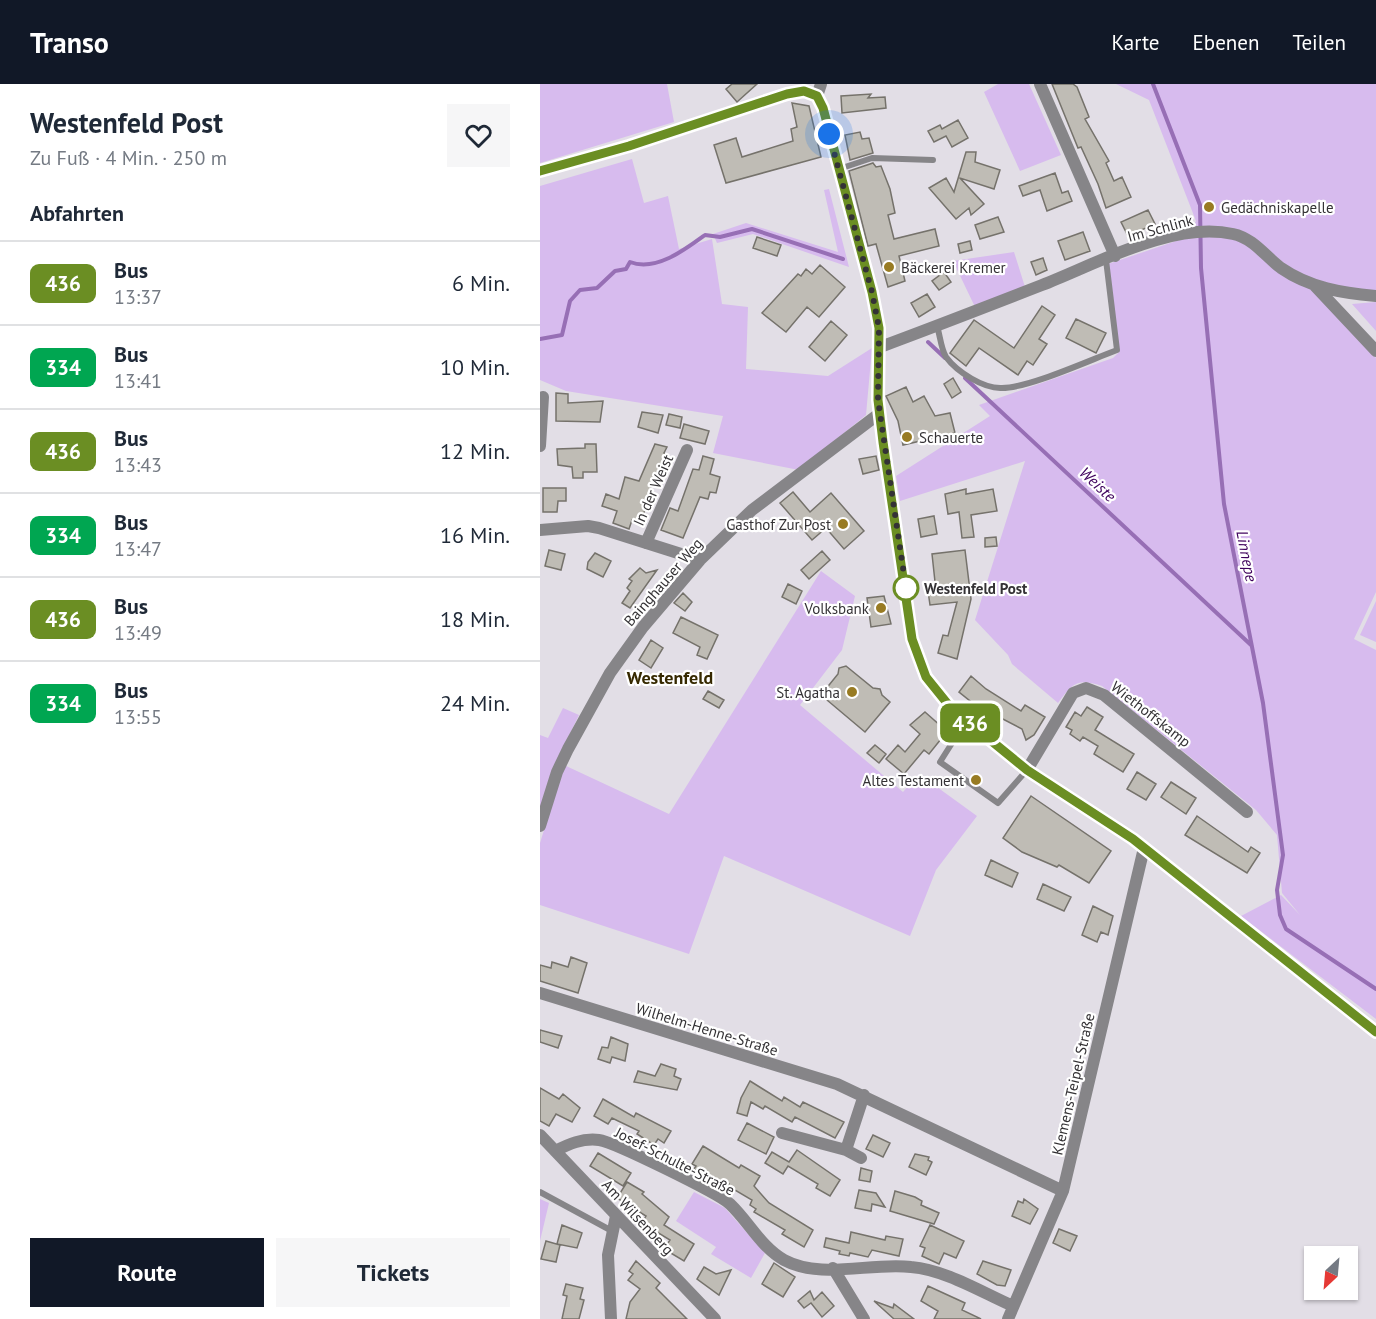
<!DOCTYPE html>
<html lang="de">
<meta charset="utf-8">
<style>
:root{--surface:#fff;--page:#f6f6f7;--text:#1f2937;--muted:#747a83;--line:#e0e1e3;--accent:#111827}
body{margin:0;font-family:"PT Sans",sans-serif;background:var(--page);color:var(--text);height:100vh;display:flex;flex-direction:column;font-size:22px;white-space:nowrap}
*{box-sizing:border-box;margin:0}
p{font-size:20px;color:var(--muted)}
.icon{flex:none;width:33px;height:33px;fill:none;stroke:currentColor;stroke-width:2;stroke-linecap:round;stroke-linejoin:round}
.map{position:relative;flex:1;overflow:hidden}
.sheet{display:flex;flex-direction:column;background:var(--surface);width:540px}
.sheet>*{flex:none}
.badge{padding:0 12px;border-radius:9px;font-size:21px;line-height:39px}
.needle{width:39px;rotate:206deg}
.buttons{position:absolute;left:764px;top:1162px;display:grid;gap:12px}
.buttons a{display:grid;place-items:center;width:54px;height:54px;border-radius:0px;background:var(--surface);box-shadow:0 2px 4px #0004;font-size:30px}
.you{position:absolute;width:30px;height:30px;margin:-15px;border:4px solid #fff;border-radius:50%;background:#1a73e8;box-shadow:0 0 0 9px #1a73e833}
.map>.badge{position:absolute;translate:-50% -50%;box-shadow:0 0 0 3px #fff}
h2{padding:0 30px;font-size:22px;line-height:54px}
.round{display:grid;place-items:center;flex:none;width:63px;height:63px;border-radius:0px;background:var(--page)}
.headline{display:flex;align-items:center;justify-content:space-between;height:102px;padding:0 30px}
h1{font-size:28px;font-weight:800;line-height:45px}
.cta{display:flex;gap:12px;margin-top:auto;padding:12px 30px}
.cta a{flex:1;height:69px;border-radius:0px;background:var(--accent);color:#fff;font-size:24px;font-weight:800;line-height:69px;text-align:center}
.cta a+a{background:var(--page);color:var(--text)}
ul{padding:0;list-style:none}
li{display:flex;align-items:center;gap:18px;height:84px;padding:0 30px;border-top:2px solid var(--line)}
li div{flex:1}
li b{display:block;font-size:22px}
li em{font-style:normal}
li .badge{min-width:66px;font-weight:700;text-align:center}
header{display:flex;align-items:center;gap:36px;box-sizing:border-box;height:84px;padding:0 30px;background:var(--accent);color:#fff}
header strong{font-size:28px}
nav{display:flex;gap:33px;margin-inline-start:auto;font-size:21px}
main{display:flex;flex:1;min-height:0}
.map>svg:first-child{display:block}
.green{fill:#d7bbee}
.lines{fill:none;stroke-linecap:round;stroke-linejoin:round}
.stream{stroke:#976fb5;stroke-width:4}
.building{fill:#bfbcb5;stroke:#75726b;stroke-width:1.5}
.service{stroke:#868588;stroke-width:6}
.minor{stroke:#868588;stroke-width:12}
.tertiary{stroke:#868588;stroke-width:12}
.secondary{stroke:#5c5a5e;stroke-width:12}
.line-casing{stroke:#fff;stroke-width:14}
.line{stroke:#6b8e23;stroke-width:9}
.walk{stroke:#343235;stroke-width:6;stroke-dasharray:0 10.8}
.poi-dot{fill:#987b23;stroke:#fff;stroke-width:2}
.stop-dot{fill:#fff;stroke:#6b8e23;stroke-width:3}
.labels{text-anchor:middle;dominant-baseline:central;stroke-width:4.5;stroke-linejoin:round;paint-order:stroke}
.poi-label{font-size:15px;fill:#343235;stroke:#fff;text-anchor:end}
.street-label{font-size:15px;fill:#343235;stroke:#fff}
.stop-label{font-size:15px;font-weight:bold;fill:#343235;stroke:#fff;text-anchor:start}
.water-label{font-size:16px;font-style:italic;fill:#3e015c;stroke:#fff}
.quarter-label{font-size:18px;font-weight:bold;fill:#362900;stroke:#fff}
</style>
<header>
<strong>Transo</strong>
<nav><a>Karte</a><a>Ebenen</a><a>Teilen</a></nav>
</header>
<main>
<section class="sheet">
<div class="headline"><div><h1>Westenfeld Post</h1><p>Zu Fuß · 4 Min. · 250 m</p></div><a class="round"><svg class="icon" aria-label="heart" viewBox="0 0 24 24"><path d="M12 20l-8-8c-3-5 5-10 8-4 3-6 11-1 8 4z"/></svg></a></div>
<h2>Abfahrten</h2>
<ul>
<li><span class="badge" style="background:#6b8e23;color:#fff">436</span><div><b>Bus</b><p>13:37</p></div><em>6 Min.</em></li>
<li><span class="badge" style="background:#00a651;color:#fff">334</span><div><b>Bus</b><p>13:41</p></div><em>10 Min.</em></li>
<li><span class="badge" style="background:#6b8e23;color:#fff">436</span><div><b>Bus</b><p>13:43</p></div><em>12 Min.</em></li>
<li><span class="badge" style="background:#00a651;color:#fff">334</span><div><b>Bus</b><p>13:47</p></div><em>16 Min.</em></li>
<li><span class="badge" style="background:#6b8e23;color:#fff">436</span><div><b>Bus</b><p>13:49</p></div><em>18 Min.</em></li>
<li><span class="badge" style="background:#00a651;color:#fff">334</span><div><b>Bus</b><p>13:55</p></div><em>24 Min.</em></li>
</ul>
<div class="cta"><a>Route</a><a>Tickets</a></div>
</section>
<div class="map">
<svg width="836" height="1235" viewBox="0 0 836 1235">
<rect width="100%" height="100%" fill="#e2dee6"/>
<path class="green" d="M 0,0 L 127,0 L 134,38 L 0,79 Z
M 458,0 L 489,0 L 521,71 L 480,87 L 444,8 Z
M 576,0 L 836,0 L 836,208 L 813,208 L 761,192 L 719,160 L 651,146 L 656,137 L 609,16 Z
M 92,75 L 104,119 L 128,112 L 139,165 L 172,155 L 182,220 L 208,223 L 206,285 L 288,292 L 332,264 L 326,331 L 259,386 L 173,369 L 183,332 L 26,307 L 0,296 L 0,102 Z
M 289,105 L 309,183 L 213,150 L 177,159 L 173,150 L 206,139 L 298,168 L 284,106 Z
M 651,152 L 692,154 L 708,162 L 768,202 L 836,274 L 836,508 L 814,555 L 836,566 L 836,935 L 701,832 L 741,811 L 760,831 L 742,809 L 737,751 L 716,726 L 562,602 C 537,594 533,599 518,619 L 472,580 L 468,571 L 435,536 L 485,377 L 360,417 L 356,392 L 450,332 L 439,321 L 573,274 L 579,268 L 568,180 Z
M 474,168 L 485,203 L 435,223 L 413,177 Z
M 836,218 L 836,247 L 812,220 Z
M 281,487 L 315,512 L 302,566 L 260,621 L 363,708 L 379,690 L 437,732 L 396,786 L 370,852 L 184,772 L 149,870 L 0,821 L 0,759 L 24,681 L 129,730 Z
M 836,517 L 836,558 L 820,551 Z
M 23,624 L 39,631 L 16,678 L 0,725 L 0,651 L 8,654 Z
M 154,1108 L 185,1124 L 225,1169 L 211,1194 L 171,1170 L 176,1163 L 136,1137 Z
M 0,1115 L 9,1119 L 0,1157 Z"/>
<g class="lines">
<path class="stream" d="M 613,0 L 660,121 L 661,184 L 684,420 L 723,619 L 743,771 L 737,806 L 740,831 L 746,845 L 836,905
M 0,255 L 22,251 L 30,217 L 40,206 L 57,204 L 75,187 L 86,185 L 90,178 C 116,188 146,165 165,151 L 180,153 L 212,145 L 303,175
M 388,258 L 405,274
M 425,294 L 711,561"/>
</g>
<path class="building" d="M 192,0 L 217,0 L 197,18 L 186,5 Z
M 512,0 L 533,0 L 537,3 L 549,33 L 545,35 L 569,77 L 566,79 L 574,97 L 582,93 L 591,113 L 566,124 L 558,100 L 541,63 L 538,64 Z
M 331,10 L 328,14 L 345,13 L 346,24 L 302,29 L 301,12 Z
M 252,19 L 269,22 L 281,73 L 186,99 L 174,61 L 196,54 L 202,73 L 253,57 L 251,45 L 257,43 Z
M 418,36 L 428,54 L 412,63 L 406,52 L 394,58 L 388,47 L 400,41 L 402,45 Z
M 320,48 L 322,55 L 329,54 L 333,69 L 310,76 L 305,51 Z
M 426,68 L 436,68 L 435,78 L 460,86 L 454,105 L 420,94 L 444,120 L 431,131 L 429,124 L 416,135 L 389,104 L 406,94 L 414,108 Z
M 333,79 L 336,83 L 341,82 L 350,105 L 355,129 L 348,131 L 354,155 L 395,145 L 399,162 L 359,172 L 365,197 L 348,203 L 336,160 L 328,162 L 309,87 Z
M 515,89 L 522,109 L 528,107 L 532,117 L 507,127 L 500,106 L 483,112 L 479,102 Z
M 608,126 L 615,140 L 588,152 L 581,138 Z
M 458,133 L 464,148 L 440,155 L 435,141 Z
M 543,148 L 550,167 L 525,176 L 518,157 Z
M 217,153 L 241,161 L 237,172 L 213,164 Z
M 430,157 L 432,166 L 420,169 L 418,160 Z
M 503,174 L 507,186 L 496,191 L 491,178 Z
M 280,181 L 305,203 L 279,233 L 267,223 L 246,248 L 222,229 L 258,190 L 261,192 L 266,185 L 272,190 Z
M 404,188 L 411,198 L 399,206 L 392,197 Z
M 387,210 L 395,223 L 379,233 L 371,219 Z
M 502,222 L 515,231 L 499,255 L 507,260 L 493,281 L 487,277 L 478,291 L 439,264 L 426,282 L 410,269 L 434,236 L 474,264 Z
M 536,235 L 566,249 L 556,269 L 526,254 Z
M 291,237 L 307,251 L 285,277 L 269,263 Z
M 413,294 L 421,308 L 412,314 L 404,300 Z
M 366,303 L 373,318 L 384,312 L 395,332 L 410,329 L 415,349 L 363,361 L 358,337 L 346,312 Z
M 16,309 L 28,310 L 28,319 L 63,317 L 60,338 L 16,337 Z
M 102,328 L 123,331 L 118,349 L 98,343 Z
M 129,330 L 142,333 L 140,344 L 126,341 Z
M 144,340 L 169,347 L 165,360 L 140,354 Z
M 45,360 L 56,360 L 57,388 L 43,388 L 43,394 L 33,394 L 32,383 L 18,381 L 17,365 L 45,364 Z
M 115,360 L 127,363 L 124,369 L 128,371 L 113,395 L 102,436 L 99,439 L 92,436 L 89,445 L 73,439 L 77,427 L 62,422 L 66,410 L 79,415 L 85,393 L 99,397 Z
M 163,372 L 174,375 L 170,390 L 180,393 L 176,409 L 170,408 L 168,415 L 160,413 L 143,454 L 121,446 L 130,424 L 138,427 L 153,385 L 159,386 Z
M 336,372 L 339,386 L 323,390 L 319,375 Z
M 3,404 L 26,404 L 26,417 L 18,417 L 17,428 L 3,428 Z
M 426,405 L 426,410 L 453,405 L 457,427 L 431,431 L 434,453 L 422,454 L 419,428 L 408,430 L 405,410 Z
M 253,408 L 270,428 L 291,409 L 324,447 L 304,465 L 286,444 L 272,456 L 240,419 Z
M 394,432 L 397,450 L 381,453 L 378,435 Z
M 456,453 L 457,462 L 445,463 L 445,454 Z
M 9,466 L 25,470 L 21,486 L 5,482 Z
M 425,466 L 431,515 L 417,575 L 398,569 L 403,551 L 408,552 L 417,518 L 390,521 L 388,507 L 396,507 L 392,470 Z
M 282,467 L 290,476 L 269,495 L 261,486 Z
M 55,469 L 71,477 L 63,493 L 47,485 L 48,478 Z
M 100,484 L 106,489 L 117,486 L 90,524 L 82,519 L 90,507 L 87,504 L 92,497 L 89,495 Z
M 248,500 L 262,507 L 256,520 L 242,513 Z
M 143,509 L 152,518 L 145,527 L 134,519 Z
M 344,512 L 351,540 L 331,543 L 327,514 Z
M 141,533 L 178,551 L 167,575 L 157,571 L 160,563 L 133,549 Z
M 111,556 L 123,564 L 111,584 L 99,576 Z
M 306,582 L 333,604 L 340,605 L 342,611 L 350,618 L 325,648 L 281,611 L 298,590 L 299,584 Z
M 431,592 L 446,605 L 481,627 L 485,621 L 505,633 L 494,651 L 486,656 L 482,645 L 434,620 L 419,608 Z
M 168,607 L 184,616 L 179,624 L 163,615 Z
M 547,623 L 563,633 L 555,646 L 594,670 L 583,688 L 554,670 L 558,662 L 543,653 L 540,657 L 530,650 L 532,646 L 526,643 L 535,628 L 541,632 Z
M 385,628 L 403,644 L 405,650 L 389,670 L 384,666 L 364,690 L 346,675 L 358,661 L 365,668 L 380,650 L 370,641 Z
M 335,661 L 346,670 L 339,679 L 327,669 Z
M 597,688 L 616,700 L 606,716 L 587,705 Z
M 631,698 L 656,714 L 646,730 L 621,713 Z
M 491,712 L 571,767 L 549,799 L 519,781 L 517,783 L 482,768 L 463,754 Z
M 657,732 L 708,768 L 711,763 L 720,769 L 707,789 L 645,751 Z
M 451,776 L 478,789 L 472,803 L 445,791 Z
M 503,800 L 531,813 L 524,827 L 497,815 Z
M 553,822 L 573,832 L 568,851 L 561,848 L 557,858 L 542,851 Z
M 31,873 L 47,879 L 38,909 L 0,897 L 0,881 L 11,884 L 12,878 L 28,883 Z
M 0,946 L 22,952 L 18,964 L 0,958 Z
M 71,953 L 88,960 L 85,977 L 72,973 L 70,979 L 58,975 L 62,963 L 68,964 Z
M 121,980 L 136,985 L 134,992 L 141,995 L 137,1006 L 94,998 L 98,987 L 115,992 Z
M 210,997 L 242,1017 L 244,1013 L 260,1023 L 263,1018 L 304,1038 L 295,1054 L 255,1033 L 252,1038 L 225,1022 L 223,1025 L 211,1018 L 207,1032 L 197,1029 L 201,1014 Z
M 0,1004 L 19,1015 L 23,1010 L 40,1024 L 32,1038 L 16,1030 L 9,1042 L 0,1037 Z
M 63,1015 L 94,1033 L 96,1029 L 131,1047 L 124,1059 L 118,1055 L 114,1061 L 97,1050 L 99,1047 L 72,1034 L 68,1040 L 54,1032 Z
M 207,1039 L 234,1053 L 226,1070 L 198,1056 Z
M 333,1051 L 350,1059 L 343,1073 L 326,1065 Z
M 163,1062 L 199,1084 L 201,1081 L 220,1092 L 214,1102 L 229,1119 L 273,1146 L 264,1163 L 242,1150 L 245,1146 L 214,1128 L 216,1125 L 210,1121 L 212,1116 L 188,1102 L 189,1100 L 154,1085 L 156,1082 L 152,1080 Z
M 257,1066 L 300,1096 L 290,1112 L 276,1104 L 278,1100 L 248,1082 L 243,1090 L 225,1079 L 232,1068 L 249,1078 Z
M 58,1069 L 91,1089 L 83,1102 L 50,1082 Z
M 375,1070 L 389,1073 L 388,1076 L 392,1078 L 386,1091 L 369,1083 Z
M 321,1084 L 332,1087 L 330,1098 L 319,1096 Z
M 87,1098 L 104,1108 L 102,1110 L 129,1133 L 124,1141 L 154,1160 L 144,1177 L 124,1165 L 130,1156 L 102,1139 L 106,1132 L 77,1114 Z
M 319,1106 L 336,1109 L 345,1123 L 332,1120 L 331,1127 L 315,1124 Z
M 355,1107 L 375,1113 L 382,1117 L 381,1121 L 399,1129 L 394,1140 L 350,1127 Z
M 484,1115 L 498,1125 L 490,1140 L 472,1132 L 478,1117 L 483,1119 Z
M 22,1141 L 42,1149 L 37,1164 L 17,1160 Z
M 390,1141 L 424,1157 L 416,1174 L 404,1169 L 399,1180 L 382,1172 L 385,1164 L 380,1162 Z
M 519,1145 L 537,1152 L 530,1167 L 513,1159 Z
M 311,1148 L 345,1156 L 346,1152 L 363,1155 L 359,1172 L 332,1166 L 328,1173 L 310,1169 L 309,1172 L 299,1170 L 300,1167 L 284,1163 L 286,1154 L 309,1159 Z
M 6,1157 L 20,1161 L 16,1178 L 1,1175 Z
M 96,1177 L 120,1199 L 116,1204 L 147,1235 L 86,1235 L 90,1218 L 100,1205 L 88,1196 L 93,1190 L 89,1187 Z
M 443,1177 L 471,1186 L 465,1202 L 457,1201 L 437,1190 Z
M 234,1179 L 255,1193 L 243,1213 L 222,1200 Z
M 164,1183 L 176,1190 L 191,1186 L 179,1211 L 157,1195 Z
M 26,1200 L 43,1204 L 40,1215 L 44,1216 L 39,1235 L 22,1235 L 27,1212 L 23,1211 Z
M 388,1202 L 425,1219 L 422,1226 L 441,1235 L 394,1235 L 398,1227 L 381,1217 Z
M 270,1207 L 274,1216 L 282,1208 L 294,1222 L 282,1233 L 271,1219 L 264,1224 L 258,1217 Z
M 334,1217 L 353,1224 L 354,1220 L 374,1235 L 354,1235 Z"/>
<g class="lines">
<path class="service" d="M 299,85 L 332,74 L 393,76
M 397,242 C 400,251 401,265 406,273 C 417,288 444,305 462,304 C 489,304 550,276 577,266 L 566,176
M 426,637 L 400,678 L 458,719 L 487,686
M 0,1108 L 72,1147"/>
<path class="minor" d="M 500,0 L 575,172
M 775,202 L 836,267
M 340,263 C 394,243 448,222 502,201 C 558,179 633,137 693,150 C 713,154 726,173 741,184 C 770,204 802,209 836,212
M 0,362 L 3,313
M 0,446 L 48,442 L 59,444 L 160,476
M 106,459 L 147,366
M 487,686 L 533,609 L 546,604 L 564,611 L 707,728
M 0,742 L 17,688 L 28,665 L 70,589 L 103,543 L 160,476 L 212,426 L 340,329
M 0,909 L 297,1000 L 523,1107
M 242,1049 L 306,1066
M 0,1051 L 175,1235
M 15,1067 C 29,1060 42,1054 59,1056 C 74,1058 178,1109 190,1120 C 209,1138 221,1163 244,1176 C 281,1196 331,1178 371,1183 C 406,1186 441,1208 473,1222
M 321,1074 L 306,1066 L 324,1011
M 293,1184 L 324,1235
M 71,1235 L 68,1171 L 76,1132
M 468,1235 L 523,1107 L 604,764"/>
<path class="tertiary" d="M 277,12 L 281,0"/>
<path class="secondary" d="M 0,87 L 89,62 L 247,10 L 264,7 L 277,12 L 283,24 L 332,208 L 339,244 L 338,316 L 343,359 L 372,556 L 386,593 L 411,624 L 487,686 L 593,755 L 836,948"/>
</g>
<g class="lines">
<g class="line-casing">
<path id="line" d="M 0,87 L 89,62 L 247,10 L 264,7 L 277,12 L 283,24 L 332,208 L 339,244 L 338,316 L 343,358 L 372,555 L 386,593 L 411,624 L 487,686 L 593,755 L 836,948"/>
</g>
<use href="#line" class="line"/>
<path class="walk" d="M 289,50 L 332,208 L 339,244 L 338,316 L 366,504"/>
</g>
<g class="poi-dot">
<circle cx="669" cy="123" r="6"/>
<circle cx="349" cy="183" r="6"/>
<circle cx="367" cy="353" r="6"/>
<circle cx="303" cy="440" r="6"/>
<circle cx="341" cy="524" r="6"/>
<circle cx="312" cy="608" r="6"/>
<circle cx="436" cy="696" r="6"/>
</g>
<circle class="stop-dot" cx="366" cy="504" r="12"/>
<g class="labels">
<g class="poi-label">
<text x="681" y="123" text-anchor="start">Gedächniskapelle</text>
<text x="361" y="183" text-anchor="start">Bäckerei Kremer</text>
<text x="379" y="353" text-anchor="start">Schauerte</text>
<text x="291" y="440">Gasthof Zur Post</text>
<text x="329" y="524">Volksbank</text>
<text x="300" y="608">St. Agatha</text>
<text x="424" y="696">Altes Testament</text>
</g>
<g class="street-label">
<text transform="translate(620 144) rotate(-15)">Im Schlink</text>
<text transform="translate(113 406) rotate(-66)">In der Weist</text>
<text transform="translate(123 498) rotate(-49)">Bainghauser Weg</text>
<text transform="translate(611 630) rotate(38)">Wiethoffskamp</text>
<text transform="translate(167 945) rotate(17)">Wilhelm-Henne-Straße</text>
<text transform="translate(533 1000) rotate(-77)">Klemens-Teipel-Straße</text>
<text transform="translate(135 1077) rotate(27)">Josef-Schulte-Straße</text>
<text transform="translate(98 1133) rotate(47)">Am Wilsenberg</text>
</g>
<g class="stop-label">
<text x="384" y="504">Westenfeld Post</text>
</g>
<g class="water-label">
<text transform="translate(558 400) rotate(43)">Weiste</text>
<text transform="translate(707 472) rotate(79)">Linnepe</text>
</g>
<g class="quarter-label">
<text x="130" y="593">Westenfeld</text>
</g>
</g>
</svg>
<div class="buttons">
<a><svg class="needle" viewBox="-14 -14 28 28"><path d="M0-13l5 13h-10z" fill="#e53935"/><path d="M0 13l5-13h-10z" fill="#747a83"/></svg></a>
</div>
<div class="you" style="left:289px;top:50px"></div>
<b class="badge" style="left:430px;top:639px;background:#6b8e23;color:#fff">436</b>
</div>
</main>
